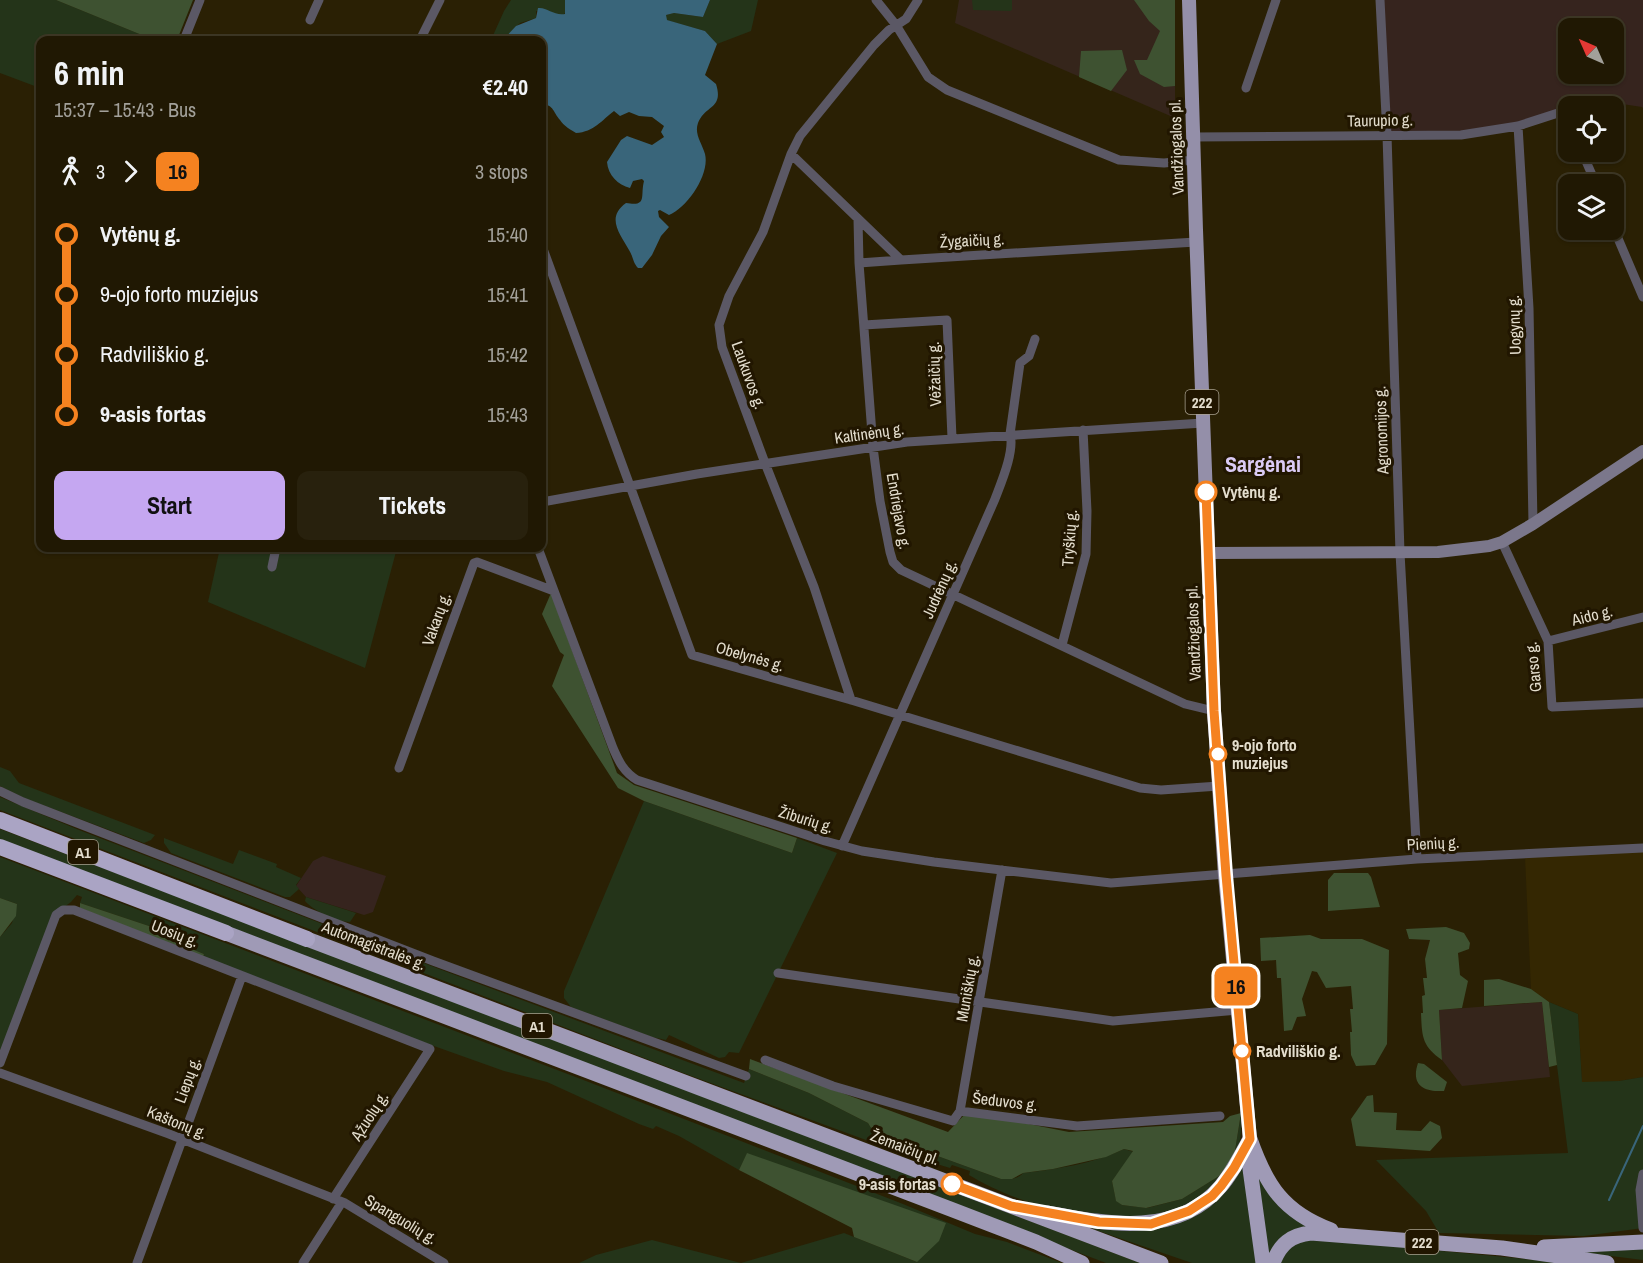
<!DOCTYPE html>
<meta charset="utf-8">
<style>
:root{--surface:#201803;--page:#28210d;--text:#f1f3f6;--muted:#a2a09a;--line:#3d3725;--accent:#c5a7f1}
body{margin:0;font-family:"Archivo Narrow",sans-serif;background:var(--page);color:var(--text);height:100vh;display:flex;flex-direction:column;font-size:22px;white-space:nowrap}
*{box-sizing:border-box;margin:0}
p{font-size:20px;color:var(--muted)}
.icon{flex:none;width:33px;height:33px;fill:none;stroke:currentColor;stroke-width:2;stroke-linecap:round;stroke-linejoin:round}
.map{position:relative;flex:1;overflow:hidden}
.sheet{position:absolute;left:36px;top:36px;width:510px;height:516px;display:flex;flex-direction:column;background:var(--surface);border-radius:12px;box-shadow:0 2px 4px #0004,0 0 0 2px var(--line)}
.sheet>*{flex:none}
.badge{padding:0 12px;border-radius:9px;font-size:21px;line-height:39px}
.needle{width:39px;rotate:315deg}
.fabs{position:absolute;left:1558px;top:18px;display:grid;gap:12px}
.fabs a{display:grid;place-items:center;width:66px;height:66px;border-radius:12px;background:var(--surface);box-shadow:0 2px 4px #0004,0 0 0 2px var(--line);font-size:30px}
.map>.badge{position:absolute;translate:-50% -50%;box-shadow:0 0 0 3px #fff}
.legs{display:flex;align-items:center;gap:9px;height:66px;padding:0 18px;font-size:20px}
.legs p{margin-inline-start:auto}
.head{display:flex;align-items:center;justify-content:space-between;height:102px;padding:0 18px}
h1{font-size:33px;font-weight:800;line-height:45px}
.cta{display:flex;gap:12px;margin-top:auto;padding:12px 18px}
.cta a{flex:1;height:69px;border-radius:12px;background:var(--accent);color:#111;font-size:24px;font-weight:800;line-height:69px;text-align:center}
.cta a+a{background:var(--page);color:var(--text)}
ul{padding:0 18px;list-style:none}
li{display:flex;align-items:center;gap:21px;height:60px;font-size:22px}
li i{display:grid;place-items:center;width:9px;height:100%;margin:0 8px;background:currentColor}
li i::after{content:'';width:15px;height:15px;margin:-8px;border:4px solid;border-radius:50%;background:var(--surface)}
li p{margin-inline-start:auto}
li:first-child i{background:linear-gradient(#0000 50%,currentColor 0)}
li:last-child i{background:linear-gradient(currentColor 50%,#0000 0)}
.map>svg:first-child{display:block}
.commercial{fill:#36241e;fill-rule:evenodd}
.built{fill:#342702}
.education{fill:#35251b}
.green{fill:#243419}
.forest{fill:#3e5231}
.water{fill:#39657a}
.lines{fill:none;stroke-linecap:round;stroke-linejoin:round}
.stream{stroke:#39657a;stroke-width:2}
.minor{stroke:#5b5865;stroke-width:9}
.secondary{stroke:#7b778b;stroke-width:12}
.primary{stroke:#948fa9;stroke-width:14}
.trunk{stroke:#9f9ab6;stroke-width:15}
.motorway{stroke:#aaa4c4;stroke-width:16}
.line-1-casing{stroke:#fff;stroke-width:14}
.line-1{stroke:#f58220;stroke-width:9}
.stop-1-dot{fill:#fff;stroke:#f58220;stroke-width:3}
.labels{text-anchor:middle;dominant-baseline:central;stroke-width:6;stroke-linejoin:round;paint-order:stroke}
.shield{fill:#211600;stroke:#a9a190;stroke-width:1.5}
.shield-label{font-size:15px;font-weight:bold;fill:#e3ddcd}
.street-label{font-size:16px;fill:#e3ddcd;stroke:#211600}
.stop-label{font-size:16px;font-weight:bold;fill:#e3ddcd;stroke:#211600;text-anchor:start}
.district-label{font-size:22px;font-weight:bold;fill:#dbcbf5;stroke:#211600}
</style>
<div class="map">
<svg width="1643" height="1263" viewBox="0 0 1643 1263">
<rect width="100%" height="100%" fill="#2a2004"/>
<path class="commercial" d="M 1380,0 L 1643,0 L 1643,108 L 1642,107 L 1622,104 L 1614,106 L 1569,106 L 1569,119 L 1565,115 L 1461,135 L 1387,135 ZM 1569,28 L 1614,28 L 1614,74 L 1569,74 Z
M 323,856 L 386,876 L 373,912 L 364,915 L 306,897 L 296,886 L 313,861 Z"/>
<path class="built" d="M 1643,851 L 1643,1077 L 1619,1081 L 1582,1083 L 1578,1014 L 1549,1002 L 1531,989 L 1525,857 Z"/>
<path class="education" d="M 959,0 L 1175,0 L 1175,118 L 955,23 Z
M 1542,1002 L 1550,1077 L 1462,1086 L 1442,1060 L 1439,1010 Z"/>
<path class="green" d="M 0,0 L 56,0 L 154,40 L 40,40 L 40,88 L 0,73 Z
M 511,0 L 565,0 L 566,12 L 563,15 L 536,11 L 536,18 L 520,23 L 503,40 L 491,40 L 504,11 Z
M 710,0 L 758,0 L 751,31 L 717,44 L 705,31 L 666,20 L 666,15 L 674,13 L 703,17 Z
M 972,0 L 1012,0 L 1012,10 L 1010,11 L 973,10 Z
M 220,548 L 397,548 L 365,668 L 208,602 Z
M 0,767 L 10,771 L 19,783 L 155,835 L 151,840 L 144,843 L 24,798 L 0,786 Z
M 0,797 L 79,830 L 447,972 L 744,1083 L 749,1069 L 809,1093 L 868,1123 L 874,1133 L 1001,1179 C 1009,1179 1017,1180 1023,1173 C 1057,1169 1092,1164 1124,1149 L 1134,1152 L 1112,1181 L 1116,1200 L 1122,1205 L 1147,1208 L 1182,1199 L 1224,1173 L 1234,1157 L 1241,1113 C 1243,1144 1235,1170 1211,1191 C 1195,1205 1175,1216 1154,1220 C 1100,1229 1015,1203 969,1175 L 970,1171 L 952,1165 L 950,1168 L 904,1154 L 678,1071 L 0,810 Z
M 644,801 L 792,853 L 797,838 L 837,853 L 739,1053 L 729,1052 L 725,1057 L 719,1058 L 669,1035 L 666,1040 L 652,1037 L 571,1007 L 564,998 L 564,991 Z
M 0,829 L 1140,1263 L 1106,1263 L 0,841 Z
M 164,838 L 233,864 L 239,850 L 277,864 L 276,867 L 301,878 L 296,885 L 299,889 L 290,897 L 285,897 L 171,853 L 164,843 Z
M 0,857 L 586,1081 L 903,1204 L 975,1234 L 1007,1242 L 1062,1263 L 741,1263 L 844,1233 L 917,1262 L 747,1154 L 739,1170 L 679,1136 L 656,1126 L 653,1129 L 639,1124 L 547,1082 L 504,1071 L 347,1015 L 203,957 L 204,954 L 154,934 L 152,927 L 80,903 L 82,897 L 77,895 L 71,902 L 52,916 L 0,1053 L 0,937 L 12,923 L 17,904 L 0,898 Z
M 306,897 L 356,913 L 350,922 C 336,922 314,911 305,901 Z
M 1549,1002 L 1578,1014 L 1582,1082 L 1619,1081 L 1643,1077 L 1643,1228 L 1584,1236 L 1439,1233 L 1426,1211 L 1376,1160 L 1568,1153 Z
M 1244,1160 L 1261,1263 L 1192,1263 L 1090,1228 L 1185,1218 Z
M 1253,1165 L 1311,1227 L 1266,1261 Z
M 1310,1235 L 1410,1248 L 1567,1263 L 1278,1263 L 1280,1255 Z
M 652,1240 L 741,1263 L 579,1263 L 596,1255 Z
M 1643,1246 L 1643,1260 L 1579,1252 Z"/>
<path class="forest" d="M 56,0 L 193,0 L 177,40 L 154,40 Z
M 1134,0 L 1175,0 L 1175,86 L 1164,87 L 1140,74 L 1134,60 L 1147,60 L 1160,31 L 1149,21 Z
M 1122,50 L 1127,70 L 1111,91 L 1079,77 L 1081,51 Z
M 551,593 L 617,773 L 634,785 L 797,838 L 792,853 L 644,801 L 618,788 L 552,686 L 564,655 L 560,652 L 542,614 Z
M 1334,873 L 1368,873 L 1371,877 L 1380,907 L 1328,911 L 1328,880 Z
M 0,898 L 17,904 L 16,916 L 0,937 Z
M 80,903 L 152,927 L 155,934 L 204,954 L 203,957 L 80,908 Z
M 1446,927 L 1464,933 L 1470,943 L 1469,949 L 1458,953 L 1460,975 L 1468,981 L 1462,1008 L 1439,1010 L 1442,1060 C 1422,1046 1422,1037 1421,1013 L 1423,1013 L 1422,996 L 1425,995 L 1423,978 L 1427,978 L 1425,959 L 1430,940 L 1409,939 L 1406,929 Z
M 1310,935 L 1321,939 L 1362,939 L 1389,950 L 1387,1044 L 1375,1065 L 1356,1066 L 1351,1055 L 1350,1032 L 1352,1032 L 1350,1009 L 1353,1009 L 1351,986 L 1326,988 L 1317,972 L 1312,971 L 1302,999 L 1306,1016 L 1297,1017 L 1292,1030 L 1284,1031 L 1281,978 L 1277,978 L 1276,960 L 1261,961 L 1260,938 Z
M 1499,979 L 1531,989 L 1549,1002 L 1557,1065 L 1549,1067 L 1542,1002 L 1484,1006 L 1484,980 Z
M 750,1059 L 948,1132 L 967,1112 L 1069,1132 L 1223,1122 L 1230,1116 L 1241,1113 L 1234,1157 L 1224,1173 L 1182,1199 L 1146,1208 L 1122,1205 L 1116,1201 L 1112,1181 L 1133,1151 L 1124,1149 L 1106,1157 L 1053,1169 L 1023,1173 L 1012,1179 L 1001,1179 L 874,1133 L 868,1123 L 809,1093 L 749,1069 Z
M 1418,1063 L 1424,1064 L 1447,1082 L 1444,1091 C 1426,1092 1410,1087 1418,1063 Z
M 1373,1095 L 1374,1112 L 1397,1113 L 1396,1130 L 1421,1131 L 1430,1121 L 1440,1126 L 1442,1138 L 1430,1151 L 1356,1146 L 1351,1119 L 1367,1096 Z
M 747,1153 L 946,1223 L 939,1241 L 917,1262 L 854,1237 L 852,1228 L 739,1170 Z"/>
<path class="water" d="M 565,0 L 710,0 L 703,17 L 674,13 L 666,15 L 667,20 L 705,31 L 717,44 L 705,75 L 716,84 C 724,109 705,105 698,123 C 694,134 702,143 705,154 C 710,174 688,207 669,215 L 660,210 L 658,211 L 659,217 L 669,227 L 661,236 L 652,255 L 642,268 L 638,268 C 633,263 633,256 629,250 C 621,235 605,218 626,203 C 648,207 640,196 644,181 L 642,179 L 633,181 L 630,188 C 618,185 608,175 607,162 L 621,140 L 627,136 L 652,145 L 664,137 L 661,132 L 664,126 L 652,117 L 639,116 L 629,112 L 620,116 L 614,111 C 602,120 594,132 576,133 C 571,130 564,126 560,120 C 553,112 554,105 542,104 L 542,40 L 503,40 L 516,26 L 536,18 L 538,8 C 547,7 554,16 565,14 Z"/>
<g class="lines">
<path class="stream" d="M 1609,1200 L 1643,1126"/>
<path class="minor" d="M 876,0 L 896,25 L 928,77 L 947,90 L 1119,160 L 1164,163 L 1194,160
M 1380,0 L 1387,135 L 1400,553 L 1417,859
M 310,20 L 319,0
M 184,40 L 200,0
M 420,40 L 440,0
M 1246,88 L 1276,0
M 1518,126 L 1529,308 L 1533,524
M 1193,137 L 1461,135 L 1518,126 L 1558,113 L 1565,115 L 1569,119
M 1582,152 L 1596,184
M 791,154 L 901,260 L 1196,242
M 858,219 L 859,263 L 873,447 L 880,501 L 890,552 L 893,562 L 901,570 L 1185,704 L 1214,711
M 1614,229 L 1643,297
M 542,246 L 692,655 L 851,700 L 1140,788 L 1161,790 L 1219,786
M 859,263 L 901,260
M 864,325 L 947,320 L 952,438
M 542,502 L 697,474 L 907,442 L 1203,423
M 1502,542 L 1548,641 L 1552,707 L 1643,703
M 538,548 L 613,748 C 619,762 624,772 637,780 L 825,841 L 862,851 L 934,862 L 1111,883 L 1417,859 L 1643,848
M 272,567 L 276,548
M 1548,641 L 1643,617
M 1062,645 L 1086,554 L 1087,511 L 1083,430
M 851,700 L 814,587 L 765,463 L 722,347 L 719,325 L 729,296 L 763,232 L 791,154 L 800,136 L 874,45 L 889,30 L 906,19 L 918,0
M 399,768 L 474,563 L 477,562 L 554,591
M 0,791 L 23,802 L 433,961 L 746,1076
M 842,846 L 995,499 C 1001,483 1015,451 1010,434 L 1020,363 L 1029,356 L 1035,339
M 778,973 L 1113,1021 L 1238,1010
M 765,1060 L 833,1086 L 953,1121 L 960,1111 L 1002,870
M 0,1063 L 56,915 L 63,910 L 74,910 L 430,1049 L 333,1199
M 0,1073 L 169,1134 L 345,1203 L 444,1263
M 960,1111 L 1077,1126 L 1220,1116
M 1643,1174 L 1640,1190 L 1643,1228
M 137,1263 L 242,976
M 303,1263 L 342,1202"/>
<path class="secondary" d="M 1208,553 L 1438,552 L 1489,546 L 1502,542 L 1533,524 L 1643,451"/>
<path class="primary" d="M 1189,0 L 1196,230 L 1214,711 L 1225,875 L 1250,1139"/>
<path class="trunk" d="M 226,933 L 953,1210 L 1036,1242 L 1082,1263
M 307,939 L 1161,1263
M 1250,1139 C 1266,1185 1283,1212 1331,1230
M 1250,1151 L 1250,1169 L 1263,1263
M 1048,1213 C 1107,1224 1177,1238 1221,1186 C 1233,1172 1241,1155 1250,1139
M 1544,1247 L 1643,1242
M 1273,1263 C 1280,1244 1291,1235 1311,1233 L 1502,1248 L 1607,1263"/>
<path class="motorway" d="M 0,820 L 307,939
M 0,847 L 226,933"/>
</g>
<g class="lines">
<g class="line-1-casing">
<path id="line-1" d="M 952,1184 L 1011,1206 L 1099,1222 L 1151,1224 L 1189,1211 L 1212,1196 L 1221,1186 L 1234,1168 L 1250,1139 L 1226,875 L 1214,711 L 1206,492"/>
</g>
<use href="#line-1" class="line-1"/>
</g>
<g class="stop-1-dot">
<circle cx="1206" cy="492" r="10"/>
<circle cx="1218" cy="754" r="8"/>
<circle cx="1242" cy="1051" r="8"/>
<circle cx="952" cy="1184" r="10"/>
</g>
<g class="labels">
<g class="shield">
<rect x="1185.5" y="390" width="33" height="24" rx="4.5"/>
<rect x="68" y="840" width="30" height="24" rx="4.5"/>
<rect x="522" y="1014" width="30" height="24" rx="4.5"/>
<rect x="1405.5" y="1230" width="33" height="24" rx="4.5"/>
</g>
<g class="shield-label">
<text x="1202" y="402">222</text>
<text x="83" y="852">A1</text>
<text x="537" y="1026">A1</text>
<text x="1422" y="1242">222</text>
</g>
<g class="street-label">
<text transform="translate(1380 120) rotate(-1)">Taurupio g.</text>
<text transform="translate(1176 147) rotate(-92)">Vandžiogalos pl.</text>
<text transform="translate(972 240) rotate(-3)">Žygaičių g.</text>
<text transform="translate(1514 325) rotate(-92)">Uogynų g.</text>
<text transform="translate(934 374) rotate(-92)">Vėžaičių g.</text>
<text transform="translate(749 375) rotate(70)">Laukuvos g.</text>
<text transform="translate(1381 430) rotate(-92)">Agronomijos g.</text>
<text transform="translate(869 433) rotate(-8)">Kaltinėnų g.</text>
<text transform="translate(899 511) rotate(80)">Endriejavo g.</text>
<text transform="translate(1069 538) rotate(-86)">Tryškių g.</text>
<text transform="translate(939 589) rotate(-66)">Judrėnų g.</text>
<text transform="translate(1592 615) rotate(-14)">Aido g.</text>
<text transform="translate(436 619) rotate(-70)">Vakarų g.</text>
<text transform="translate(1193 633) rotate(-92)">Vandžiogalos pl.</text>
<text transform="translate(750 656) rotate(16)">Obelynės g.</text>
<text transform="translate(1533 667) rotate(-96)">Garso g.</text>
<text transform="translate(806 819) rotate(17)">Žiburių g.</text>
<text transform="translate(1433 843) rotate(-3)">Pienių g.</text>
<text transform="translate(175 933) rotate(21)">Uosių g.</text>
<text transform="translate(374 945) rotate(21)">Automagistralės g.</text>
<text transform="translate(967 988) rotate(-80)">Muniškių g.</text>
<text transform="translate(187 1080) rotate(-70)">Liepų g.</text>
<text transform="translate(1005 1101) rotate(7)">Šeduvos g.</text>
<text transform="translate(369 1116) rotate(-57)">Ąžuolų g.</text>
<text transform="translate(177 1122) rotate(22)">Kaštonų g.</text>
<text transform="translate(905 1147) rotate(21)">Žemaičių pl.</text>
<text transform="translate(401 1219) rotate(31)">Spanguolių g.</text>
</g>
<g class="stop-label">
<text x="1222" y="492">Vytėnų g.</text>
<text x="1232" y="745">9-ojo forto<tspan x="1232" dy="18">muziejus</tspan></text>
<text x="1256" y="1051">Radviliškio g.</text>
<text x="936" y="1184" text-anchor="end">9-asis fortas</text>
</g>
<g class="district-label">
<text x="1263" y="464">Sargėnai</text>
</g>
</g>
</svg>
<div class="fabs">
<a><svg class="needle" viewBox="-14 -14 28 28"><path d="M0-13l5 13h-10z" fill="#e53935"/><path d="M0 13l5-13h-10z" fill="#a2a09a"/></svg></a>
<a><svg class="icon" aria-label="locate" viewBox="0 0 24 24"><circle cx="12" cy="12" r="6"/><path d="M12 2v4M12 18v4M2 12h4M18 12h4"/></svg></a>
<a><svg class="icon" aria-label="layers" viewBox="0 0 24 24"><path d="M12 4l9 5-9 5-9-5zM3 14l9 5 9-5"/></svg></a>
</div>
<b class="badge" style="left:1236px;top:986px;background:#f58220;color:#111">16</b>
<section class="sheet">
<div class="head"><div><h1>6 min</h1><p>15:37 – 15:43 · Bus</p></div><b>€2.40</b></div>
<div class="legs"><svg class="icon" aria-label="walk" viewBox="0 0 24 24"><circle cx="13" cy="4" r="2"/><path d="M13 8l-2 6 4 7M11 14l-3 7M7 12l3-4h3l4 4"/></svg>3<svg class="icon" aria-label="forward" viewBox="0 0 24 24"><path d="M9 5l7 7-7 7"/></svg><b class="badge" style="background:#f58220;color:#111">16</b><p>3 stops</p></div>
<ul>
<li><i style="color:#f58220"></i><b>Vytėnų g.</b><p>15:40</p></li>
<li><i style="color:#f58220"></i><span>9-ojo forto muziejus</span><p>15:41</p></li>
<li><i style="color:#f58220"></i><span>Radviliškio g.</span><p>15:42</p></li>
<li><i style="color:#f58220"></i><b>9-asis fortas</b><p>15:43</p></li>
</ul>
<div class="cta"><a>Start</a><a>Tickets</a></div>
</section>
</div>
